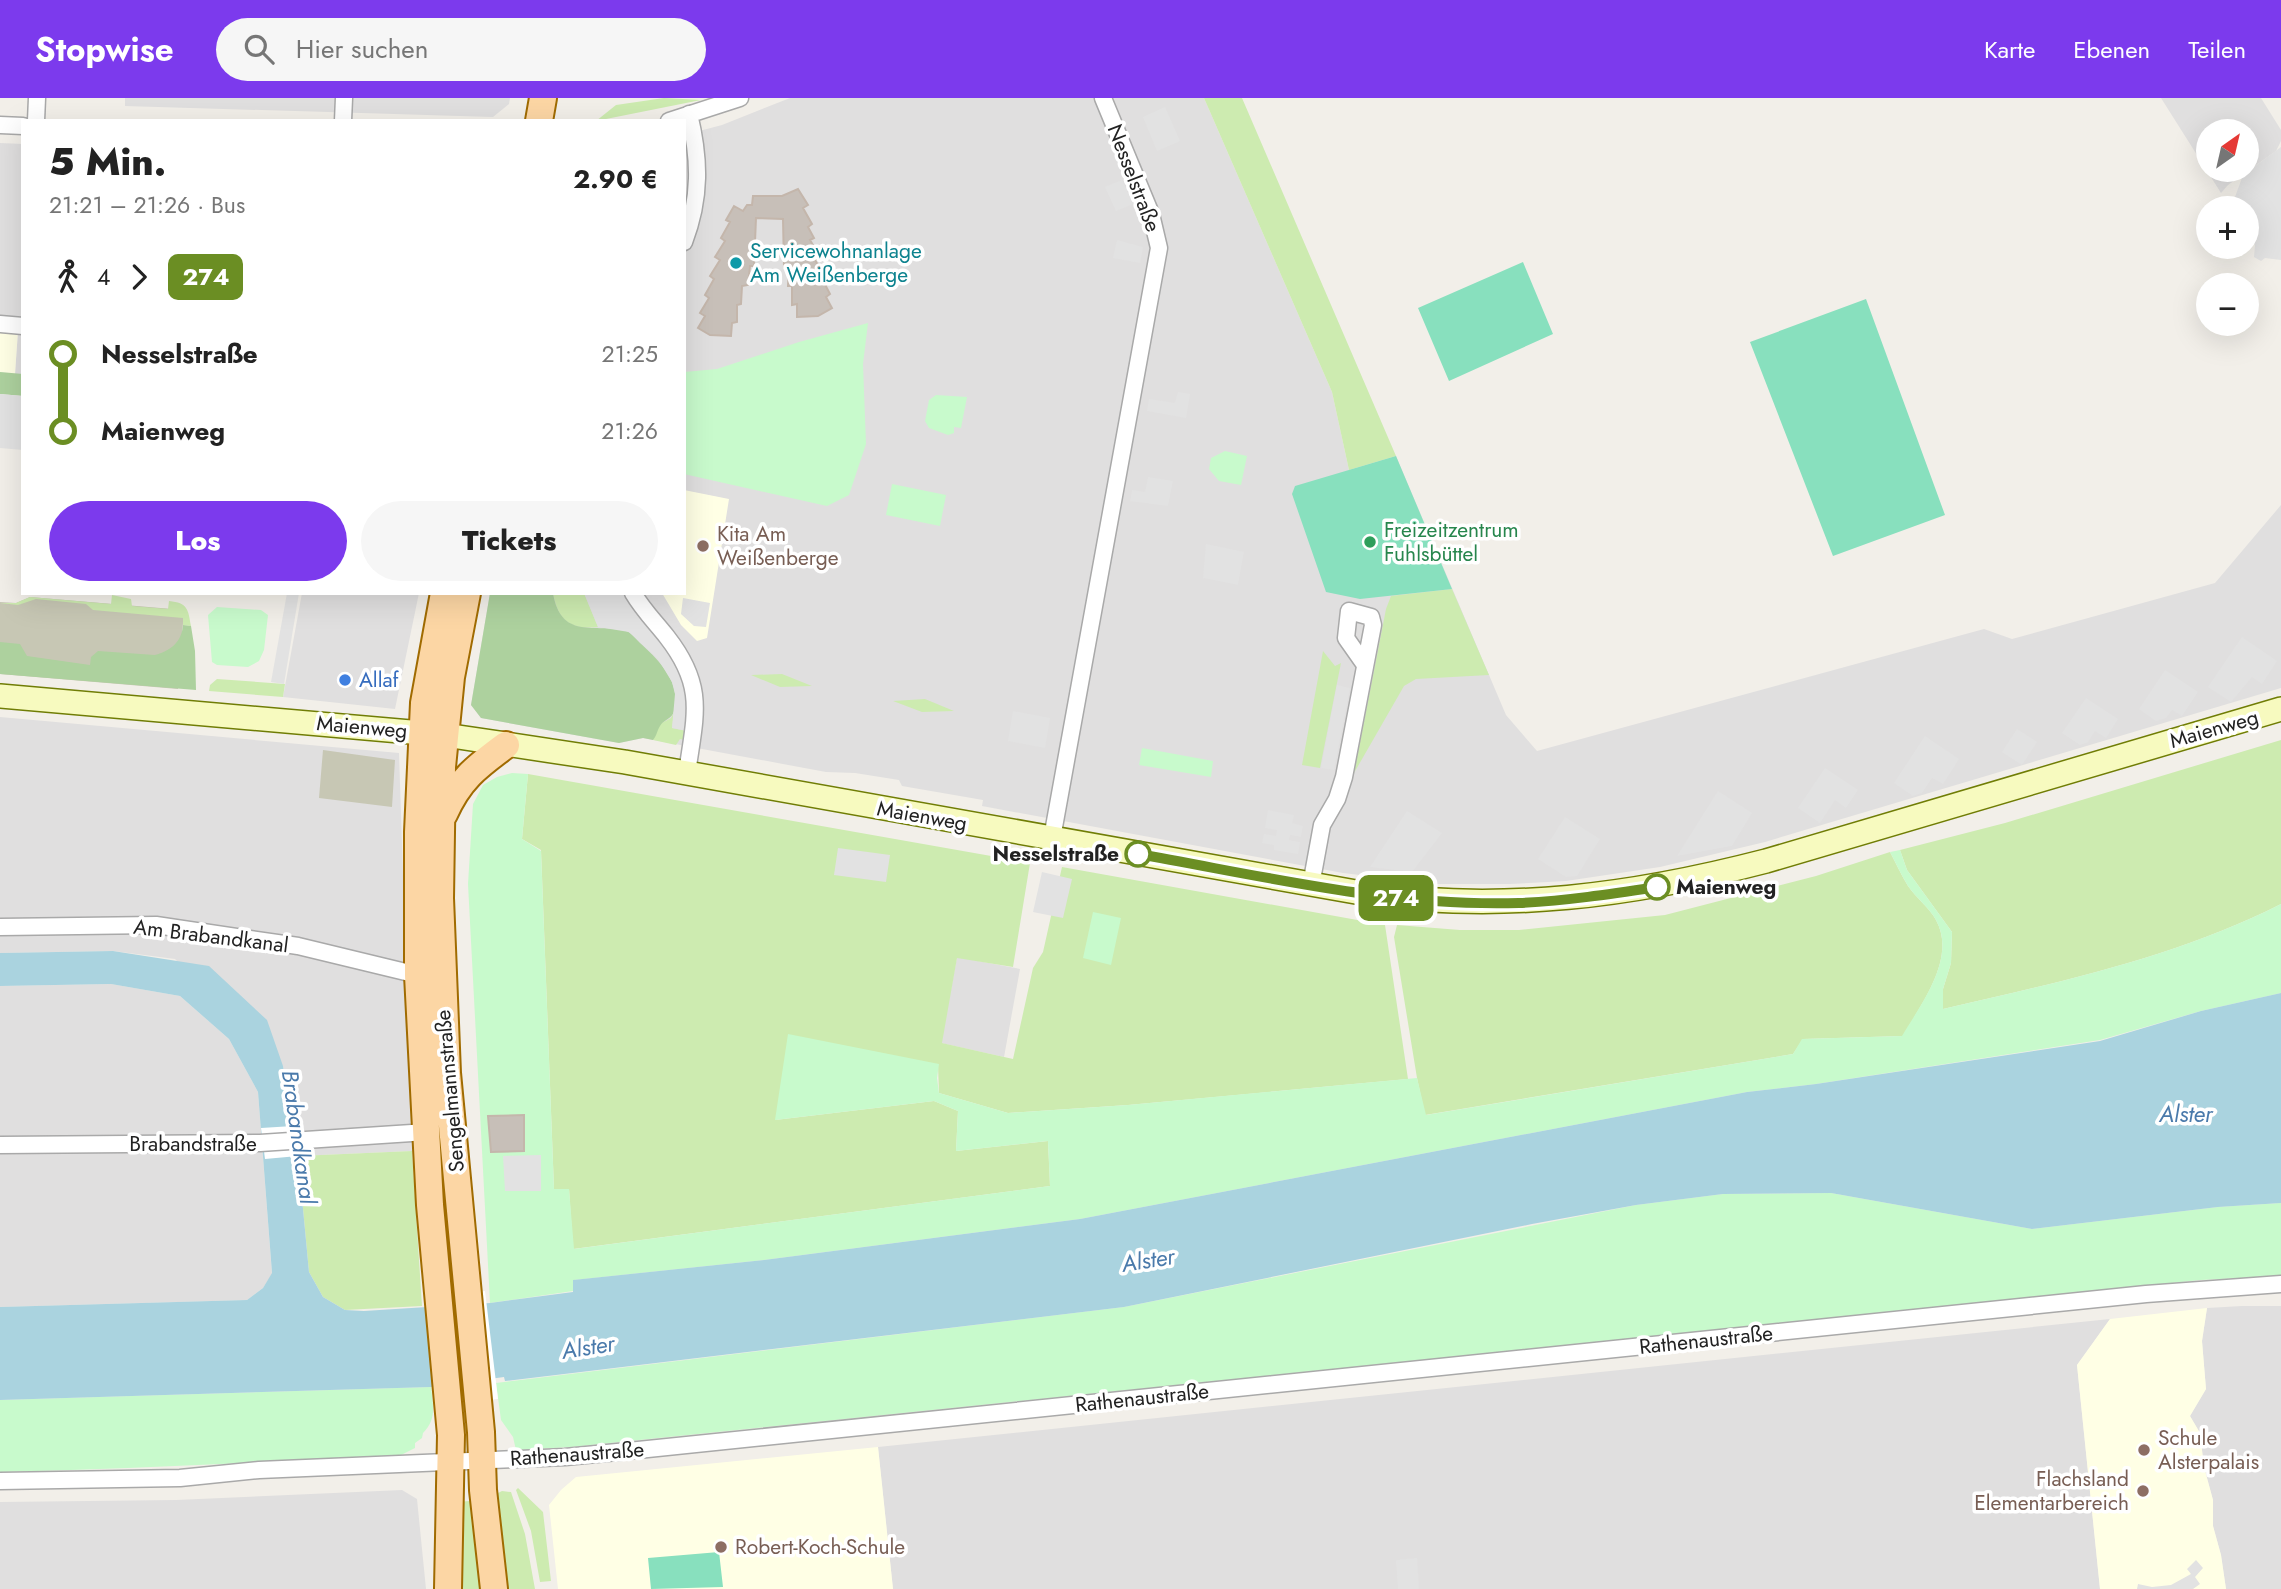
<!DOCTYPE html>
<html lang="de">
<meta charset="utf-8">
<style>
:root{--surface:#fff;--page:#f6f6f6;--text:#222;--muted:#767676;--accent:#7c3aed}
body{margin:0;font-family:Jost,sans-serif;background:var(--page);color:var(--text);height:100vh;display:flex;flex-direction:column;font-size:26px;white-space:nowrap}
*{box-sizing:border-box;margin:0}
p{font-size:23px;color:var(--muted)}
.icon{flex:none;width:38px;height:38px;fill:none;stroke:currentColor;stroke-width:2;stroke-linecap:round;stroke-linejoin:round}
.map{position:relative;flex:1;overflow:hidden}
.sheet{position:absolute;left:21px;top:21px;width:665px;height:476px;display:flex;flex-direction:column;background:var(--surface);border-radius:0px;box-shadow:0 7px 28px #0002}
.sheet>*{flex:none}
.badge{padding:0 14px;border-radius:10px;font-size:24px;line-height:46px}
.needle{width:46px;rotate:34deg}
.tools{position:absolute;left:2196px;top:21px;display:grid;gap:14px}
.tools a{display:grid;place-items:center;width:63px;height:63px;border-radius:50%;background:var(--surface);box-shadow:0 7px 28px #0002;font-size:35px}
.map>.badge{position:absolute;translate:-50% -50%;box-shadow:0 0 0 4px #fff}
.legs{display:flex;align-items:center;gap:10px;height:77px;padding:0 28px;font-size:23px}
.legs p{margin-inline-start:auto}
.overview{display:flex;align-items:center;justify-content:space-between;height:119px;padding:0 28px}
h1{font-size:38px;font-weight:800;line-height:52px}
.action{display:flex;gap:14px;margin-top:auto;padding:14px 28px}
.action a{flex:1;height:80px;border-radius:42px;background:var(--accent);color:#fff;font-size:28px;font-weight:800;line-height:80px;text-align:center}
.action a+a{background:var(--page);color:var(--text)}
ul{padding:0 28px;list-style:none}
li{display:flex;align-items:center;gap:24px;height:77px;font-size:26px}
li i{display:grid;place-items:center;width:10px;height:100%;margin:0 9px;background:currentColor}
li i::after{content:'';width:18px;height:18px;margin:-9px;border:5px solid;border-radius:50%;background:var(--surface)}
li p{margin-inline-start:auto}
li:first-child i{background:linear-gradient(#0000 50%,currentColor 0)}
li:last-child i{background:linear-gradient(currentColor 50%,#0000 0)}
header{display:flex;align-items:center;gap:42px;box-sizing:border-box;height:98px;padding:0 35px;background:var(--accent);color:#fff}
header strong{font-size:33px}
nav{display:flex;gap:38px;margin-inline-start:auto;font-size:24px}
.search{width:490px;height:63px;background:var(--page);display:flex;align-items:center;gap:18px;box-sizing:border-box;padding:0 24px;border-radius:38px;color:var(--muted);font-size:26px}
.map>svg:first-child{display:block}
.residential{fill:#e0dfdf;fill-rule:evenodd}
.education{fill:#ffffe5}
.construction{fill:#c7c7b4}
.grass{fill:#cdebb0}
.forest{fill:#add19e}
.park{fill:#c8facc}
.pitch{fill:#88e0be}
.parking{fill:#e2e2e2}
.water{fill:#aad3df}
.pier{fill:#fff}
.building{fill:#c7bfb8;stroke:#c4b6ab;stroke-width:2}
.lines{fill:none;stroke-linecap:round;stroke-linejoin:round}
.street-casing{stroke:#a9a9a9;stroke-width:19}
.secondary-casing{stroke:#707d05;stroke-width:26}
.primary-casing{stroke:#a06b00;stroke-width:30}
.street{stroke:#fff;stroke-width:16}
.secondary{stroke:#f7fabf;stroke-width:23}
.primary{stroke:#fcd6a4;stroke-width:26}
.line-1-casing{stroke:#fff;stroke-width:16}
.line-1{stroke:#6b8e23;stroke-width:10}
.culture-dot{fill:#0f9aa8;stroke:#fff;stroke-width:2.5}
.leisure-dot{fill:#2e9e5b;stroke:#fff;stroke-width:2.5}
.education-dot{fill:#8d6e63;stroke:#fff;stroke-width:2.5}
.shop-dot{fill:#3f7fe0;stroke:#fff;stroke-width:2.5}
.stop-1-dot{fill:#fff;stroke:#6b8e23;stroke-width:3.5}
.labels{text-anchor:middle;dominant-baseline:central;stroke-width:7;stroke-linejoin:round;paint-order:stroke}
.street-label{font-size:21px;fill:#222;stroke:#fff}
.culture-label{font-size:21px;fill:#0d838f;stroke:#fff;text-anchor:start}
.leisure-label{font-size:21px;fill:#27864d;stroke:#fff;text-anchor:start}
.education-label{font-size:21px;fill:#785e54;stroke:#fff;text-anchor:start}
.shop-label{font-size:21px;fill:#366cbe;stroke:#fff;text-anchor:start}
.stop-label{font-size:21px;font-weight:bold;fill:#222;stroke:#fff;text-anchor:end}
.water-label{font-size:23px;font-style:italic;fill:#4a7aab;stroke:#fff}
</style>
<header>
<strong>Stopwise</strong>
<div class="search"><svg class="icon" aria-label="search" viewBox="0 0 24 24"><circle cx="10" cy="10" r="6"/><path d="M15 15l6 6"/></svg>Hier suchen</div>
<nav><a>Karte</a><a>Ebenen</a><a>Teilen</a></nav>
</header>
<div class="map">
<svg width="2281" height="1491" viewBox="0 0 2281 1491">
<rect width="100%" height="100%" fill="#f2efe9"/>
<path class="residential" d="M 125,0 L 510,0 L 509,6 L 493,19 L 125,8 Z
M 790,0 L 1204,0 L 1332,294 L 1349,372 L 1396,358 L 1506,617 L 1537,653 L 1984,531 L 2012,541 L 2215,485 L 2281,407 L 2281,590 L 1765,744 L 1660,769 L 1566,783 L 1510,786 L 1435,786 L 1343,775 L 982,708 L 983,702 L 902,688 L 899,682 L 855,675 L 826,674 L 643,640 L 619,645 L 481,620 L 471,607 L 490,495 L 684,495 L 684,37 L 722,27 Z
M 2161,0 L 2261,0 L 2281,32 L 2281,43 L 2276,53 L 2228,87 L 2221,95 ZM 2208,33 L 2247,33 L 2247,72 L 2208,72 Z
M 0,45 L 23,46 L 23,276 L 15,276 L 18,233 L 0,231 Z
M 302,495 L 419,495 L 395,611 L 283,599 Z
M 0,619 L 399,655 L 412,1053 L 298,1058 L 283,968 L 175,861 L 113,853 L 0,855 Z
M 957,859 L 1020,871 L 1004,959 L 941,945 Z
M 111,886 L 180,898 L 229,941 L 258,994 L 272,1176 L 263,1190 L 247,1202 L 0,1209 L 0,888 Z
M 2242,1208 L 2281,1208 L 2281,1491 L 2226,1491 L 2221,1457 L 2213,1428 L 2213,1402 L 2204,1369 L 2200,1335 L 2190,1318 L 2206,1291 L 2202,1243 L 2207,1210 Z
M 2110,1221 L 2077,1267 L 2100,1491 L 893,1491 L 878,1349 Z
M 402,1392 L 417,1401 L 426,1491 L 0,1491 L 0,1404 L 176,1402 Z"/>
<path class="education" d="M 0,231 L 18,232 L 15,276 L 0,274 Z
M 684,392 L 729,401 L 707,540 L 697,543 L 681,527 L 662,495 L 684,495 Z
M 2207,1210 L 2202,1243 L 2206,1291 L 2190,1318 L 2200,1335 L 2204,1369 L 2213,1402 L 2213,1428 L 2221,1457 L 2226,1491 L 2100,1491 L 2077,1267 L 2110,1221 Z
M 878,1349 L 893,1491 L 558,1491 L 549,1407 L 561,1392 L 576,1379 Z"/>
<path class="construction" d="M 30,499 L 184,512 L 178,591 L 0,576 L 0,504 L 16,505 Z
M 323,652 L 395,662 L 392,709 L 319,700 Z"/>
<path class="grass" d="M 664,0 L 701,2 L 596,23 L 616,7 Z
M 1204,0 L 1242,0 L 1396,358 L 1349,372 L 1332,294 Z
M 1452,491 L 1489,577 L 1416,581 L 1404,588 L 1354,675 L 1386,511 L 1391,498 Z
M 553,495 L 584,495 L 598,529 C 571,532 558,523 553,495 Z
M 112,497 L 131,501 L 132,508 L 168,511 L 169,503 C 188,505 188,511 191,528 L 183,527 L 183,520 L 93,512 L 86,506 L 36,501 L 18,507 L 0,505 L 16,505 L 30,499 L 111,506 Z
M 1323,553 L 1335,568 L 1341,565 L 1320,670 L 1302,667 Z
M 782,576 L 812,588 L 780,589 L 751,577 Z
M 217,581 L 285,586 L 283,599 L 209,593 L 210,587 Z
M 925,601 L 954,613 L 922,614 L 893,603 Z
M 674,614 L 672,630 L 687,633 L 684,642 L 680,641 L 676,647 L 653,642 L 660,626 L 671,620 Z
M 2281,642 L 2281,806 C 2177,859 2056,885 1943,911 L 1943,891 L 1951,865 L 1952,834 L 1907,772 L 1900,752 L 2005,725 Z
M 528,676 L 1030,765 L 1013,869 L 957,860 L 942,945 L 1013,961 L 1033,870 L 1043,854 L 1062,769 L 1385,827 L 1408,981 L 1128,1007 L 1008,1015 L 939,995 L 938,967 L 775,1022 L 934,1003 L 958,1013 L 956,1053 L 1048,1043 L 1050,1088 L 573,1151 L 569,1091 L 554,1091 L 541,752 L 522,741 Z
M 1890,754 C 1896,765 1901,777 1908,788 C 1916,800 1929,809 1936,822 C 1957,860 1921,906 1903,938 L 1803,941 L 1793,956 L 1425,1017 L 1417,980 L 1394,839 L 1397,827 L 1460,832 L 1519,832 L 1665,817 L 1816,778 Z
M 412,1053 L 422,1208 L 345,1212 L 323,1199 L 309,1174 L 298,1058 Z
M 518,1390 L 543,1414 L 551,1483 L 540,1484 L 531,1433 L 516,1392 Z
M 502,1393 L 511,1394 L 525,1436 L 535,1491 L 502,1491 L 494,1397 Z
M 470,1403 L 472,1428 L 480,1446 L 485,1491 L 457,1491 L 456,1404 Z"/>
<path class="forest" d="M 0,274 L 23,276 L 23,298 L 0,296 Z
M 490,495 L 553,495 C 561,541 592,526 623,532 C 630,533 635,540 640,545 C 659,562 682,585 674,613 C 672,621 663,622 660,628 C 657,633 657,637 653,642 L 643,640 L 619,645 L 481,620 L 471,607 Z
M 183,527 L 191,528 L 195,553 L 196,592 L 0,576 L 0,544 L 20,546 L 27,558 L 90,567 L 91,559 L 98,553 L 155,557 C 170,553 182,544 183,527 Z"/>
<path class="park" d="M 868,225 L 863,266 L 866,346 L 849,397 L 827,408 L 684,376 L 684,274 L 717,271 L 799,244 Z
M 936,297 L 967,299 L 961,330 L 954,329 L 954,335 L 948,337 L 929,330 L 925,323 L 929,302 Z
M 1225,353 L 1247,358 L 1241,387 L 1219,383 L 1209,371 L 1211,360 Z
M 892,386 L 946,397 L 940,428 L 886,417 Z
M 217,509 L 261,512 L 268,517 L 264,552 L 259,563 L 248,569 L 217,567 L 212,564 L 208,517 Z
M 1142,650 L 1213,663 L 1211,679 L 1139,667 Z
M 512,675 L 528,676 L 522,741 L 541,753 L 554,1091 L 569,1091 L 574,1151 L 1050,1088 L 1048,1043 L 956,1053 L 958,1013 L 934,1003 L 775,1022 L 788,936 L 939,966 L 937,980 L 939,995 L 1008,1015 L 1128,1007 L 1417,980 L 1426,1017 L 1793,956 L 1802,941 L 1902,938 C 1921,906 1957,860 1936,822 C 1929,809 1916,800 1908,788 C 1901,777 1896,765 1890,754 L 1900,752 L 1907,772 L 1952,834 L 1951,865 L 1943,891 L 1943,911 C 2056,885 2177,859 2281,806 L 2281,895 L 2201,913 L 2100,942 L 1816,986 L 1747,994 L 1080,1121 L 764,1162 L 574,1182 L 573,1193 L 490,1205 L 468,786 L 473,706 L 483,687 L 497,679 Z
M 1093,814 L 1121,820 L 1111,867 L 1083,860 Z
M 1831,1095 L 2032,1131 L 2218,1109 L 2281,1105 L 2281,1178 L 2201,1182 L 571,1349 L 516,1352 L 513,1339 L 501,1322 L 496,1285 L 1124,1209 L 1636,1107 L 1723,1096 Z
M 431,1289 C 433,1308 437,1321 423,1335 L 422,1340 L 415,1345 L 415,1350 L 399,1358 C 266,1364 133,1371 0,1374 L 0,1302 Z"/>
<path class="pitch" d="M 1523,164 L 1553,236 L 1449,283 L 1418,210 Z
M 1866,201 L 1945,417 L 1833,458 L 1750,244 Z
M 1396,358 L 1452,491 L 1360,501 L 1326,494 L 1292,396 L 1295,388 Z
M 719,1454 L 723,1489 L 651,1491 L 648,1460 Z"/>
<path class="parking" d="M 1165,9 L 1180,43 L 1157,53 L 1143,19 Z
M 2281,49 L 2281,162 L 2265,160 L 2261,163 L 2254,159 L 2255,147 L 2247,135 L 2247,110 L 2231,110 L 2243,77 Z
M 1122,82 L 1133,106 L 1116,113 L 1105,89 Z
M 1117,142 L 1143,149 L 1140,165 L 1113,160 Z
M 1178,294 L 1190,296 L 1186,320 L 1147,313 L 1149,301 L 1175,305 Z
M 0,296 L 23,298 L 23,352 L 0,350 Z
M 1148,379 L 1173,383 L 1168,408 L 1130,403 L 1132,392 L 1145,394 Z
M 1206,446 L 1244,454 L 1238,487 L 1203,480 Z
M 287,495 L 299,495 L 284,586 L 271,584 Z
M 584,495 L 626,495 L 677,563 L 689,589 L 687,633 L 672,630 L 675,596 L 672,584 L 658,561 L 629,534 L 598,529 Z
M 683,500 L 710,505 L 706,529 L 694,528 L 681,516 Z
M 2242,539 L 2277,563 L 2262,586 L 2252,579 L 2231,604 L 2208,589 Z
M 2165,572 L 2198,594 L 2182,618 L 2172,612 L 2166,620 L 2156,623 L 2139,611 Z
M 1337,587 L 1350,590 L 1334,672 L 1321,670 Z
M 2086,600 L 2118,621 L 2106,640 L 2095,633 L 2088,644 L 2080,647 L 2062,635 Z
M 1013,613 L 1050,620 L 1045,650 L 1008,643 Z
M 2017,631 L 2037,644 L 2022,667 L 2002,654 Z
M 1925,638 L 1959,661 L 1943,686 L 1932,680 L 1922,695 L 1913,698 L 1894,685 Z
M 1825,670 L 1858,692 L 1846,710 L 1835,702 L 1820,725 L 1798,710 Z
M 1718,693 L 1752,715 L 1732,748 L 1677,758 Z
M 1268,712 L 1294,717 L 1292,725 L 1303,728 L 1301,739 L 1290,737 L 1289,742 L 1300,744 L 1298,756 L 1274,752 L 1274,747 L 1262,745 L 1264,736 L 1276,738 L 1277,732 L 1265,730 Z
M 1407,713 L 1442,735 L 1412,774 L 1370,769 Z
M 1565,719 L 1600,741 L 1577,778 L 1566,779 L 1538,761 Z
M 838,750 L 890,757 L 886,784 L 834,777 Z
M 1042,774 L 1072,781 L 1063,820 L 1033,814 Z
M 541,1057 L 541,1093 L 505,1093 L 503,1058 Z
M 1417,1460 L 1419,1491 L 1398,1491 L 1396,1462 Z
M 2196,1462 L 2203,1470 L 2195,1479 L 2200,1486 L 2193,1491 L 2137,1491 L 2138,1486 L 2152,1489 L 2171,1487 L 2191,1476 L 2187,1471 Z"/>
<path class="water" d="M 113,853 L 209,868 L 267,922 L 283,968 L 298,1058 L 309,1174 L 323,1199 L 345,1212 L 364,1213 L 490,1205 L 573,1194 L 573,1182 L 764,1162 L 1080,1121 L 1747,994 L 1816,986 L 2100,943 L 2201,913 L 2281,895 L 2281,1105 L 2218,1109 L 2032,1131 L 1831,1095 L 1723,1096 L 1636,1107 L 1532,1126 L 1124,1209 L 505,1283 L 504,1279 L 431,1289 L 0,1302 L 0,1209 L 247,1202 L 263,1190 L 272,1175 L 258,994 L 229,941 L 180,898 L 111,886 L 0,888 L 0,855 Z"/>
<path class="pier" d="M 293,1028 L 298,1058 L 265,1061 L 261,1030 Z
M 485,1193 L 498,1301 L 470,1304 L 457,1196 Z"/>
<path class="building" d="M 798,91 L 808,107 L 803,110 L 812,126 L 808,129 L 814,140 L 810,142 L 820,159 L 815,162 L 824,177 L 821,179 L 830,196 L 826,199 L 832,210 L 818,218 L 797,219 L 797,206 L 792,207 L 792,188 L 788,188 L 789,169 L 784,169 L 783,121 L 756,120 L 754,168 L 750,168 L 748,187 L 742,188 L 741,206 L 737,207 L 737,224 L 732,225 L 731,238 L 710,237 L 698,230 L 705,218 L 700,215 L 709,200 L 705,197 L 714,181 L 710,178 L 720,162 L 715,159 L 725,143 L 721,140 L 730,124 L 726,122 L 734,108 L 743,113 L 747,107 L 752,107 L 753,98 L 782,98 Z
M 524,1017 L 524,1053 L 491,1054 L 488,1018 Z"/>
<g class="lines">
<g class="street-casing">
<path id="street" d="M 36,23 L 37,0
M 343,23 L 344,0
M 669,23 L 740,0
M 0,27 L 23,28
M 684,144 C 701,100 700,61 689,16
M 0,226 L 23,228
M 633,495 C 643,512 656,525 667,539 C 706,589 695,617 687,675
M 1052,740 L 1159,150 L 1151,116 L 1103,0
M 1311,787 L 1322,727 L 1337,701 L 1344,679 L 1373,527 L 1371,519 L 1349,513 L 1346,540 L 1365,567
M 0,829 L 156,827 L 298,848 L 418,877
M 0,1047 L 260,1045 L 427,1034
M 0,1383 L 180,1380 L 259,1372 L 565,1359 L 638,1352 L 2146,1196 L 2281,1186"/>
</g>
<g class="secondary-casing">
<path id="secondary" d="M 0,598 L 445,637 L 625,664 L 1367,796 C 1506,814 1631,798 1766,763 L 2281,611"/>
</g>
<g class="primary-casing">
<path id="primary" d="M 539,23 L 543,0
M 444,495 L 424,605 L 418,734 L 418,877 L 430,1107 L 451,1337 L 448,1491
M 467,495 L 451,579 L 442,669 L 440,800 L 447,975 L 481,1334 L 483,1392 L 494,1491
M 444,716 C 459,682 476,669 506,647"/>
</g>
<use href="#street" class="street"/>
<use href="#secondary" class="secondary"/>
<use href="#primary" class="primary"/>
</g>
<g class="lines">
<g class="line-1-casing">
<path id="line-1" d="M 1138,756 C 1264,778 1390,809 1519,805 C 1565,803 1611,796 1657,789"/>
</g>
<use href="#line-1" class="line-1"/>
</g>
<circle class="culture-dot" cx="736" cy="165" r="7"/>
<circle class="leisure-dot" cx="1370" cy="444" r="7"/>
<g class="education-dot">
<circle cx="703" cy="448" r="7"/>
<circle cx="2144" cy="1352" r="7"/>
<circle cx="2143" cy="1393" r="7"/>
<circle cx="721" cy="1449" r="7"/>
</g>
<circle class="shop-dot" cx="345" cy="582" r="7"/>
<g class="stop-1-dot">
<circle cx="1138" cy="756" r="12"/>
<circle cx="1657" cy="789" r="12"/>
</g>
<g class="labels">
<g class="street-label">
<text transform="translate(1134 80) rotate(69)">Nesselstraße</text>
<text transform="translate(362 629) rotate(5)">Maienweg</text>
<text transform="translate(2214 631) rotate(-16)">Maienweg</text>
<text transform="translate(922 718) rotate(10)">Maienweg</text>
<text transform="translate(211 838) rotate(7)">Am Brabandkanal</text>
<text transform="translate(450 993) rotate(-95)">Sengelmannstraße</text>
<text x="193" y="1046">Brabandstraße</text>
<text transform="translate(1706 1242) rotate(-6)">Rathenaustraße</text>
<text transform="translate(1142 1300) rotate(-6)">Rathenaustraße</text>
<text transform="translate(577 1356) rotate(-4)">Rathenaustraße</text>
</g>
<g class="culture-label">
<text x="750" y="153">Servicewohnanlage<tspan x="750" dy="24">Am Weißenberge</tspan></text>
</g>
<g class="leisure-label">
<text x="1384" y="432">Freizeitzentrum<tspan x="1384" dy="24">Fuhlsbüttel</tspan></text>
</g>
<g class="education-label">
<text x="717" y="436">Kita Am<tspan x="717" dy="24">Weißenberge</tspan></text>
<text x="2158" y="1340">Schule<tspan x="2158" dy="24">Alsterpalais</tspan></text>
<text x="2129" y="1381" text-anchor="end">Flachsland<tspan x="2129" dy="24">Elementarbereich</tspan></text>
<text x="735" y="1449">Robert-Koch-Schule</text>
</g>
<g class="shop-label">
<text x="359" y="582">Allaf</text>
</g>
<g class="stop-label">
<text x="1119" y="756">Nesselstraße</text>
<text x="1676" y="789" text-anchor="start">Maienweg</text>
</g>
<g class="water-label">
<text x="2186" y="1016">Alster</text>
<text transform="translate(299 1039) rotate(82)">Brabandkanal</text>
<text transform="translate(1148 1162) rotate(-9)">Alster</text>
<text transform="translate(588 1249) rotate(-9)">Alster</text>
</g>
</g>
</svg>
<div class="tools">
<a><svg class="needle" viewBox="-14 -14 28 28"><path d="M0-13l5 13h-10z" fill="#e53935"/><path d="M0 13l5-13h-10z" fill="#767676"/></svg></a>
<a>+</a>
<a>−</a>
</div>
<b class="badge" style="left:1396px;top:800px;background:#6b8e23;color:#fff">274</b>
<section class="sheet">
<div class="overview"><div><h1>5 Min.</h1><p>21:21 – 21:26 · Bus</p></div><b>2.90 €</b></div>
<div class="legs"><svg class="icon" aria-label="walk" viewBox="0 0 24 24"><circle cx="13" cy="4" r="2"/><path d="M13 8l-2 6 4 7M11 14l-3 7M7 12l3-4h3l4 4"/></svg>4<svg class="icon" aria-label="forward" viewBox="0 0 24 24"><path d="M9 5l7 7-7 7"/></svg><b class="badge" style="background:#6b8e23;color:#fff">274</b></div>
<ul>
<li><i style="color:#6b8e23"></i><b>Nesselstraße</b><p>21:25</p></li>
<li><i style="color:#6b8e23"></i><b>Maienweg</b><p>21:26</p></li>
</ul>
<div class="action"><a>Los</a><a>Tickets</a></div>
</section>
</div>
